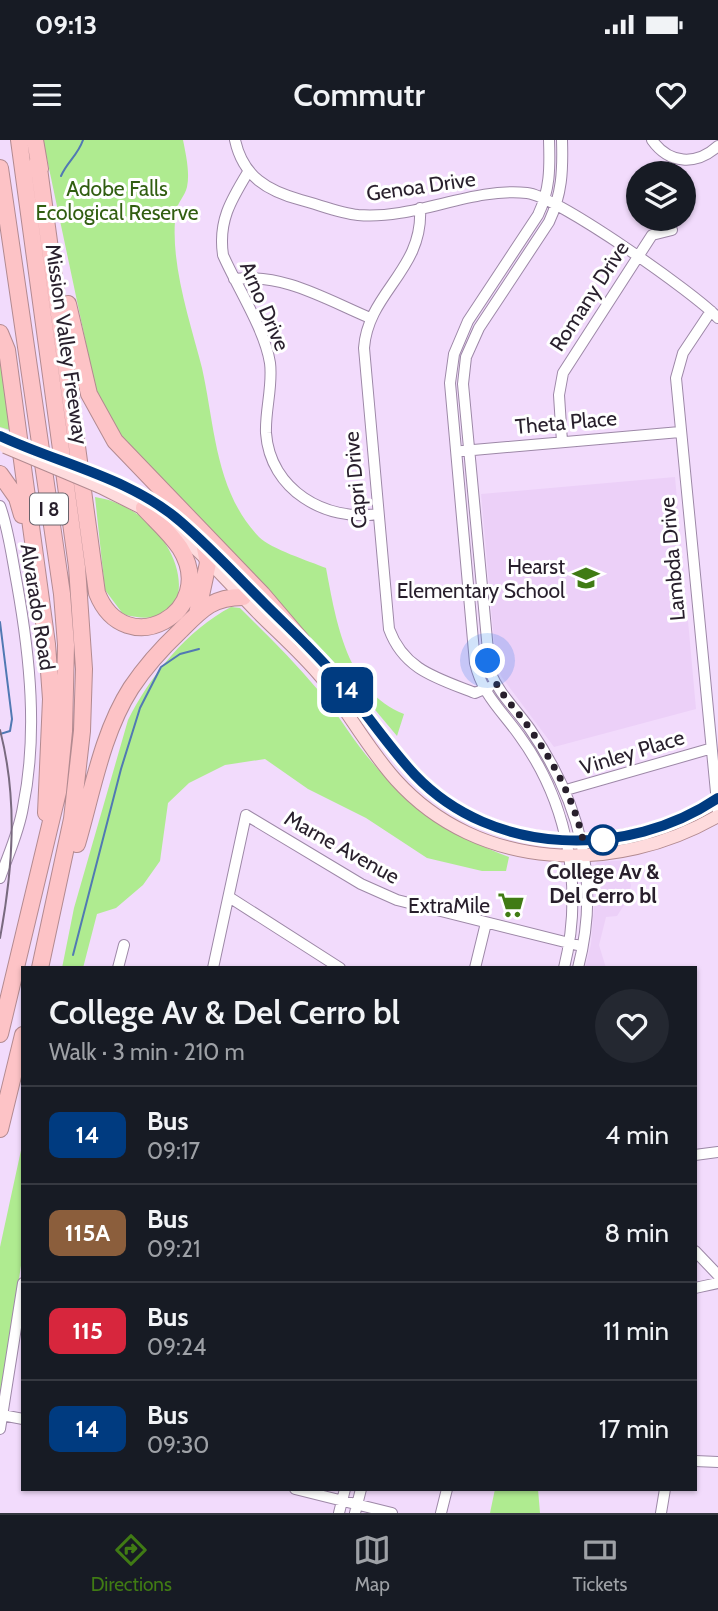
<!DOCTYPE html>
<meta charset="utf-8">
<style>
:root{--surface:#171b24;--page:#242831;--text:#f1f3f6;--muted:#9ea1a6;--line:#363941;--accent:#407b14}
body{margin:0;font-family:Cabin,sans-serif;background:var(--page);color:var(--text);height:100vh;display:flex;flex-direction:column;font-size:26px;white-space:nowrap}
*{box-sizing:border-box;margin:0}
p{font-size:23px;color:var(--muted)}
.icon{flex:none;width:38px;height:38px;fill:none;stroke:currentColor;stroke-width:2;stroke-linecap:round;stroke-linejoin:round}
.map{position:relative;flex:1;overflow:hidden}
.drawer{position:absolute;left:21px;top:826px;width:676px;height:525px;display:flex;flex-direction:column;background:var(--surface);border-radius:0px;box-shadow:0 2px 5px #0004}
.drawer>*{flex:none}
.badge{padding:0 14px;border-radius:10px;font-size:24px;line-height:46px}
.tools{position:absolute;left:626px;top:21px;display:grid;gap:14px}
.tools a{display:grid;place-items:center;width:70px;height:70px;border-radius:50%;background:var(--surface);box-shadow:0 2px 5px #0004;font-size:35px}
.you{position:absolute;width:35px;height:35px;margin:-18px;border:5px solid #fff;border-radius:50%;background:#1a73e8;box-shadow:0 0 0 10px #1a73e833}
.map>.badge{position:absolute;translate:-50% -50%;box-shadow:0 0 0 4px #fff}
.round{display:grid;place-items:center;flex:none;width:74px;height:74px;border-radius:37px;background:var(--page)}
.headline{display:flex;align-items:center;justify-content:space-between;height:119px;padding:0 28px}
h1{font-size:33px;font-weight:600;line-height:52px}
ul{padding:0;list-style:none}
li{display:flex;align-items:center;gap:21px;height:98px;padding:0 28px;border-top:2px solid var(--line)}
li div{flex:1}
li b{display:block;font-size:26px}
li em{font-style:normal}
li .badge{min-width:77px;font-weight:700;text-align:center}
.status{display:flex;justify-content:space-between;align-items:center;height:49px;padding:0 35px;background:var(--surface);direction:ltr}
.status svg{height:19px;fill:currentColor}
header{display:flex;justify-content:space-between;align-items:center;height:91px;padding:0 28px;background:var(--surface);font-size:32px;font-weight:600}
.dock{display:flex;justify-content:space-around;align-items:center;height:98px;border-top:2px solid var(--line);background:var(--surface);font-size:19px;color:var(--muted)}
.dock a{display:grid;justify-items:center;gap:4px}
.dock .current{color:var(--accent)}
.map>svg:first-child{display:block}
.built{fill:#ecd0f8}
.green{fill:#afeb90}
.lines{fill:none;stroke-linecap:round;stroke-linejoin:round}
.stream{stroke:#5179b3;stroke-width:2}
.minor-casing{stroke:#9d88a7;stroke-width:12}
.major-casing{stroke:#b28a90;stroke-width:14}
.highway-casing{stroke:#b28a90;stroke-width:18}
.minor{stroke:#fff;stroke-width:10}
.major{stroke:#fedbdd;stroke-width:12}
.highway{stroke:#fdc3c6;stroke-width:16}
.tram{stroke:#796a7f;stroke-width:2}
.major-bridge-casing{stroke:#b28a90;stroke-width:14;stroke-linecap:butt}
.major-bridge{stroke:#fedbdd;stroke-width:12}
.line-casing{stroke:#fff;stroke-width:16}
.line{stroke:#003b80;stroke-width:10}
.walk{stroke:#281f2c;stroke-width:7;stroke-dasharray:0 12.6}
.stop-dot{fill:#fff;stroke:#003b80;stroke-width:3.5}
.labels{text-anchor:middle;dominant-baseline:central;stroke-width:6;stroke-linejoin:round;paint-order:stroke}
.shield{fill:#fff;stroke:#68626b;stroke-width:2}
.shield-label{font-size:19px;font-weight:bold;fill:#281f2c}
.street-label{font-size:21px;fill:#281f2c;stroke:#fff}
.park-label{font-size:21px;fill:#315e11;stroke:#fff}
.poi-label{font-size:21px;fill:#281f2c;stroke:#fff;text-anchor:end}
.stop-label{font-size:21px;font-weight:bold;fill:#281f2c;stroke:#fff}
</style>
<div class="status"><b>09:13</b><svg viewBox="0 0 49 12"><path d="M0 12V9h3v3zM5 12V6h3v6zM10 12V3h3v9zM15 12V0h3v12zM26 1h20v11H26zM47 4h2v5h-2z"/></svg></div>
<header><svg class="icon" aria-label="menu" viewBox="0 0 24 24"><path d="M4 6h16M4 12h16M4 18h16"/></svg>Commutr<svg class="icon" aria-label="heart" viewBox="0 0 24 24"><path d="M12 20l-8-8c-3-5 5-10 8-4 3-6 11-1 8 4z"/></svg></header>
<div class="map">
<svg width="718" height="1373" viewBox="0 0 718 1373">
<rect width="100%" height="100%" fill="#f2dbfc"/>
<path class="built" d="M 675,337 L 696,569 L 554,607 L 501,536 L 496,523 L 481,354 Z
M 626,720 L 631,746 L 626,762 L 617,776 L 606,777 L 599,805 L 606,828 L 585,828 L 591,804 L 594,767 L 593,728 L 597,722 Z"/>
<path class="green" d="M 43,0 L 183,0 C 186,15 190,33 187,47 C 185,56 177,63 176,72 C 169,121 190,181 202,228 C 215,286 215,351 259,397 C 271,409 309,421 326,428 C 336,481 347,552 404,574 L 397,596 L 345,534 L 121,296 L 96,251 Z
M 0,204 L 13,291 L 0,287 Z
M 95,357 C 185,371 215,501 123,474 L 105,450 Z
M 231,467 L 240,468 C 267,495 294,521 318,550 C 336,571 349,594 366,615 C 406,664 450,695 509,717 L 506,731 L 482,731 L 427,718 L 366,678 L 308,649 L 265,619 L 225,625 L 189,643 L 168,663 L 160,721 L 143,745 L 116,768 L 97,774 L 83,828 L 62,828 L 74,768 L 128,580 C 150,536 187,490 231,467 Z
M 23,1001 L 23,1112 L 0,1266 L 0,1107 Z
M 495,1349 L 538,1349 L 540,1373 L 490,1373 Z"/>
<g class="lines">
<path class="stream" d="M 61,36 C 67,22 78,15 83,0
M 0,482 L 12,579 L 10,591 L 0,594
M 73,815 L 121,629 L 140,568 L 161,527 L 180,514 L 199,509"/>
<g class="minor-casing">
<path id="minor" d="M 235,0 C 243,37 268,51 301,60 C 320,65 340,73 358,75 C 415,80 471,47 527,53 C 557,56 696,154 718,178
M 549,0 C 550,28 550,50 538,75 L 468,181 L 454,214 L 450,243 L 475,523 C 482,554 501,570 519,595 C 568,662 584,747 564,828
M 562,0 C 563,31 562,54 549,82 L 479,188 L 466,217 L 463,244 L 490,532 C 500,555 516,569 530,589 C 580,662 601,740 578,828
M 652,0 C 669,24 696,26 718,6
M 248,32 C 231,60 218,81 223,115 C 237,147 265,190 270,223 C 273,246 265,270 266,293 C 270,350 326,382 377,374
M 420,68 C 424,130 368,152 364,208 L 389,489 C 404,530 437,538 475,553 L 489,547
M 234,139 C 283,133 325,159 370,178
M 711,171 L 683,213 L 676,238 L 718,673
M 562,302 L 559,255 L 563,233 L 652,95 L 672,90
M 462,311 L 680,292
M 0,366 C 9,391 12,418 17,444 C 30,517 38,594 23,667 C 19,692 8,715 0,738
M 566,650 L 709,609
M 229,757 L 340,828
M 118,828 L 124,805
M 213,828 L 246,675 L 361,744 L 397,760 L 577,805
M 475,828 L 486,783
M 695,1015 L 718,1012
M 695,1111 L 718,1135
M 695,1148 L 718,1143
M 2,1275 L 23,1279
M 0,1289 L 23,1143
M 695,1321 L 718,1322
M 295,1349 L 392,1373
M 339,1373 L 345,1349
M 355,1373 L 361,1349
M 441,1373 L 447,1349
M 661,1373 L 665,1349"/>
</g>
<g class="major-casing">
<path id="major" d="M 0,296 L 5,299
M 100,337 L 151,360 L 200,400
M 100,347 L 152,373
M 166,384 C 200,409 229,443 258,473 C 279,494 302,514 321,537 C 347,570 368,609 396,640 C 479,732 616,735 718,676
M 298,497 C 341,540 374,590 415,634 C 492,717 628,718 718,658"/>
</g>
<g class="highway-casing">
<path id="highway" d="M 19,0 L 77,427 L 84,529 L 82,591 L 72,679 L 40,828
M 35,0 L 40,29
M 38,21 L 97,453 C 125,524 220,472 180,408 C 170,393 156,381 144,368
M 0,28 L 62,454 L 66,505 L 64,591 L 58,652 L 0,894
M 68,164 L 89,254 L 115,301 L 262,454 L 302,501
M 0,193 L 7,210 L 47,504 L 51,559 L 46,673
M 0,334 L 17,358 L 22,375
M 197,474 L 208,423 L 204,403
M 77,704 C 92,653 102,593 131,548 C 145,527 162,508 180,491 C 201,470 212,457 243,457
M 0,989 L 23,895"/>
</g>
<use href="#minor" class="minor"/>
<use href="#major" class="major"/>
<use href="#highway" class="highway"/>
<path class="tram" d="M 0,590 C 18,660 13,728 0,798"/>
<g class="major-bridge-casing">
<path id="major-bridge" d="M 5,307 L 100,347
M 45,315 L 100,337"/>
</g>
<use href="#major-bridge" class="major-bridge"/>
</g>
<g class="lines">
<g class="line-casing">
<path id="line" d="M 0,296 C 60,324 131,338 181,382 C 211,408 237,436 265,464 C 287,486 311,508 332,532 C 361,565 385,603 415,635 C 493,717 628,719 718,658"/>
</g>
<use href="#line" class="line"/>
<path class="walk" d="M 488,521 C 494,551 514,565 530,589 C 554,623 574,660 583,700 L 603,700"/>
</g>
<defs>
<g id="school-bare" transform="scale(2.1)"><path d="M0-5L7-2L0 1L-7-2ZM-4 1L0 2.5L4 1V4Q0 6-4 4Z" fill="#407b14" stroke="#fff" stroke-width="2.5" paint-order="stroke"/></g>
<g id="supermarket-bare" transform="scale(2.1)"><path d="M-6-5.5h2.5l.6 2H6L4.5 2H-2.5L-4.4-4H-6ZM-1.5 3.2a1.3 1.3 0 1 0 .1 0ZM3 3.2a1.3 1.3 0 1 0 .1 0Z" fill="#407b14" stroke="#fff" stroke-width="2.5" paint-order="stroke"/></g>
</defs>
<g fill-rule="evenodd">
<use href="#school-bare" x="586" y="438"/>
<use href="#supermarket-bare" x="511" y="765"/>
</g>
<circle class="stop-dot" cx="603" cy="700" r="14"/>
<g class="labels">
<rect class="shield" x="30" y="353.5" width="38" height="31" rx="5"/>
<g class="shield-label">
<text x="49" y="369">I 8</text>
</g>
<g class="street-label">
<text transform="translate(421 46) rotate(-8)">Genoa Drive</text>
<text transform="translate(589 156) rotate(-57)">Romany Drive</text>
<text transform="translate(265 166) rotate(67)">Arno Drive</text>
<text transform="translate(67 204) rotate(82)">Mission Valley Freeway</text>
<text transform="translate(566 282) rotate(-5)">Theta Place</text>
<text transform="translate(355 340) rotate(-95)">Capri Drive</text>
<text transform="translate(672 419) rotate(-95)">Lambda Drive</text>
<text transform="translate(38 467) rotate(81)">Alvarado Road</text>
<text transform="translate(632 612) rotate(-17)">Vinley Place</text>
<text transform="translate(342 707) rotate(29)">Marne Avenue</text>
</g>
<g class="park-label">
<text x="117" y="48">Adobe Falls<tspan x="117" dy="24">Ecological Reserve</tspan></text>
</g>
<g class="poi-label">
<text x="565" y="426">Hearst<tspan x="565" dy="24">Elementary School</tspan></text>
<text x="490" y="765">ExtraMile</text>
</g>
<g class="stop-label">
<text x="603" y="731">College Av &amp;<tspan x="603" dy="24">Del Cerro bl</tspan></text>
</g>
</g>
</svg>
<div class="tools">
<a><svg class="icon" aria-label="layers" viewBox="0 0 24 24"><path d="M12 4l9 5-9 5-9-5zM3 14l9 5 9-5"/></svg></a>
</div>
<div class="you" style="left:488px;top:521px"></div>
<b class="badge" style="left:347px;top:550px;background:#003b80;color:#fff">14</b>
<section class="drawer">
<div class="headline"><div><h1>College Av &amp; Del Cerro bl</h1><p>Walk · 3 min · 210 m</p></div><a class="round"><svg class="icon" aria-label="heart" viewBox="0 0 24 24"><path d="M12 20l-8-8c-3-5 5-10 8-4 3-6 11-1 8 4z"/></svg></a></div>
<ul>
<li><span class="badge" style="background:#003b80;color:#fff">14</span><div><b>Bus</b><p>09:17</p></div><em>4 min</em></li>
<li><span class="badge" style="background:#8b5e3c;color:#fff">115A</span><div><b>Bus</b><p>09:21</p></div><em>8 min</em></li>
<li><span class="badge" style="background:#d7263d;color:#fff">115</span><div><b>Bus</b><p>09:24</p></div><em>11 min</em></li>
<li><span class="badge" style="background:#003b80;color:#fff">14</span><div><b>Bus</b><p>09:30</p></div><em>17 min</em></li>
</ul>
</section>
</div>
<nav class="dock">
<a class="current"><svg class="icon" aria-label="directions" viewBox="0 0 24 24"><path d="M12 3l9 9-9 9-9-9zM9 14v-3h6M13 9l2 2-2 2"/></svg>Directions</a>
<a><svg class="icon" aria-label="map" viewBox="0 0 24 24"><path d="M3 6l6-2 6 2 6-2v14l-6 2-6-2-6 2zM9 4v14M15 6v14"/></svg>Map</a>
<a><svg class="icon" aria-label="tickets" viewBox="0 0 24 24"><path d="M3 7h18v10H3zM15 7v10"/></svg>Tickets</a>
</nav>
